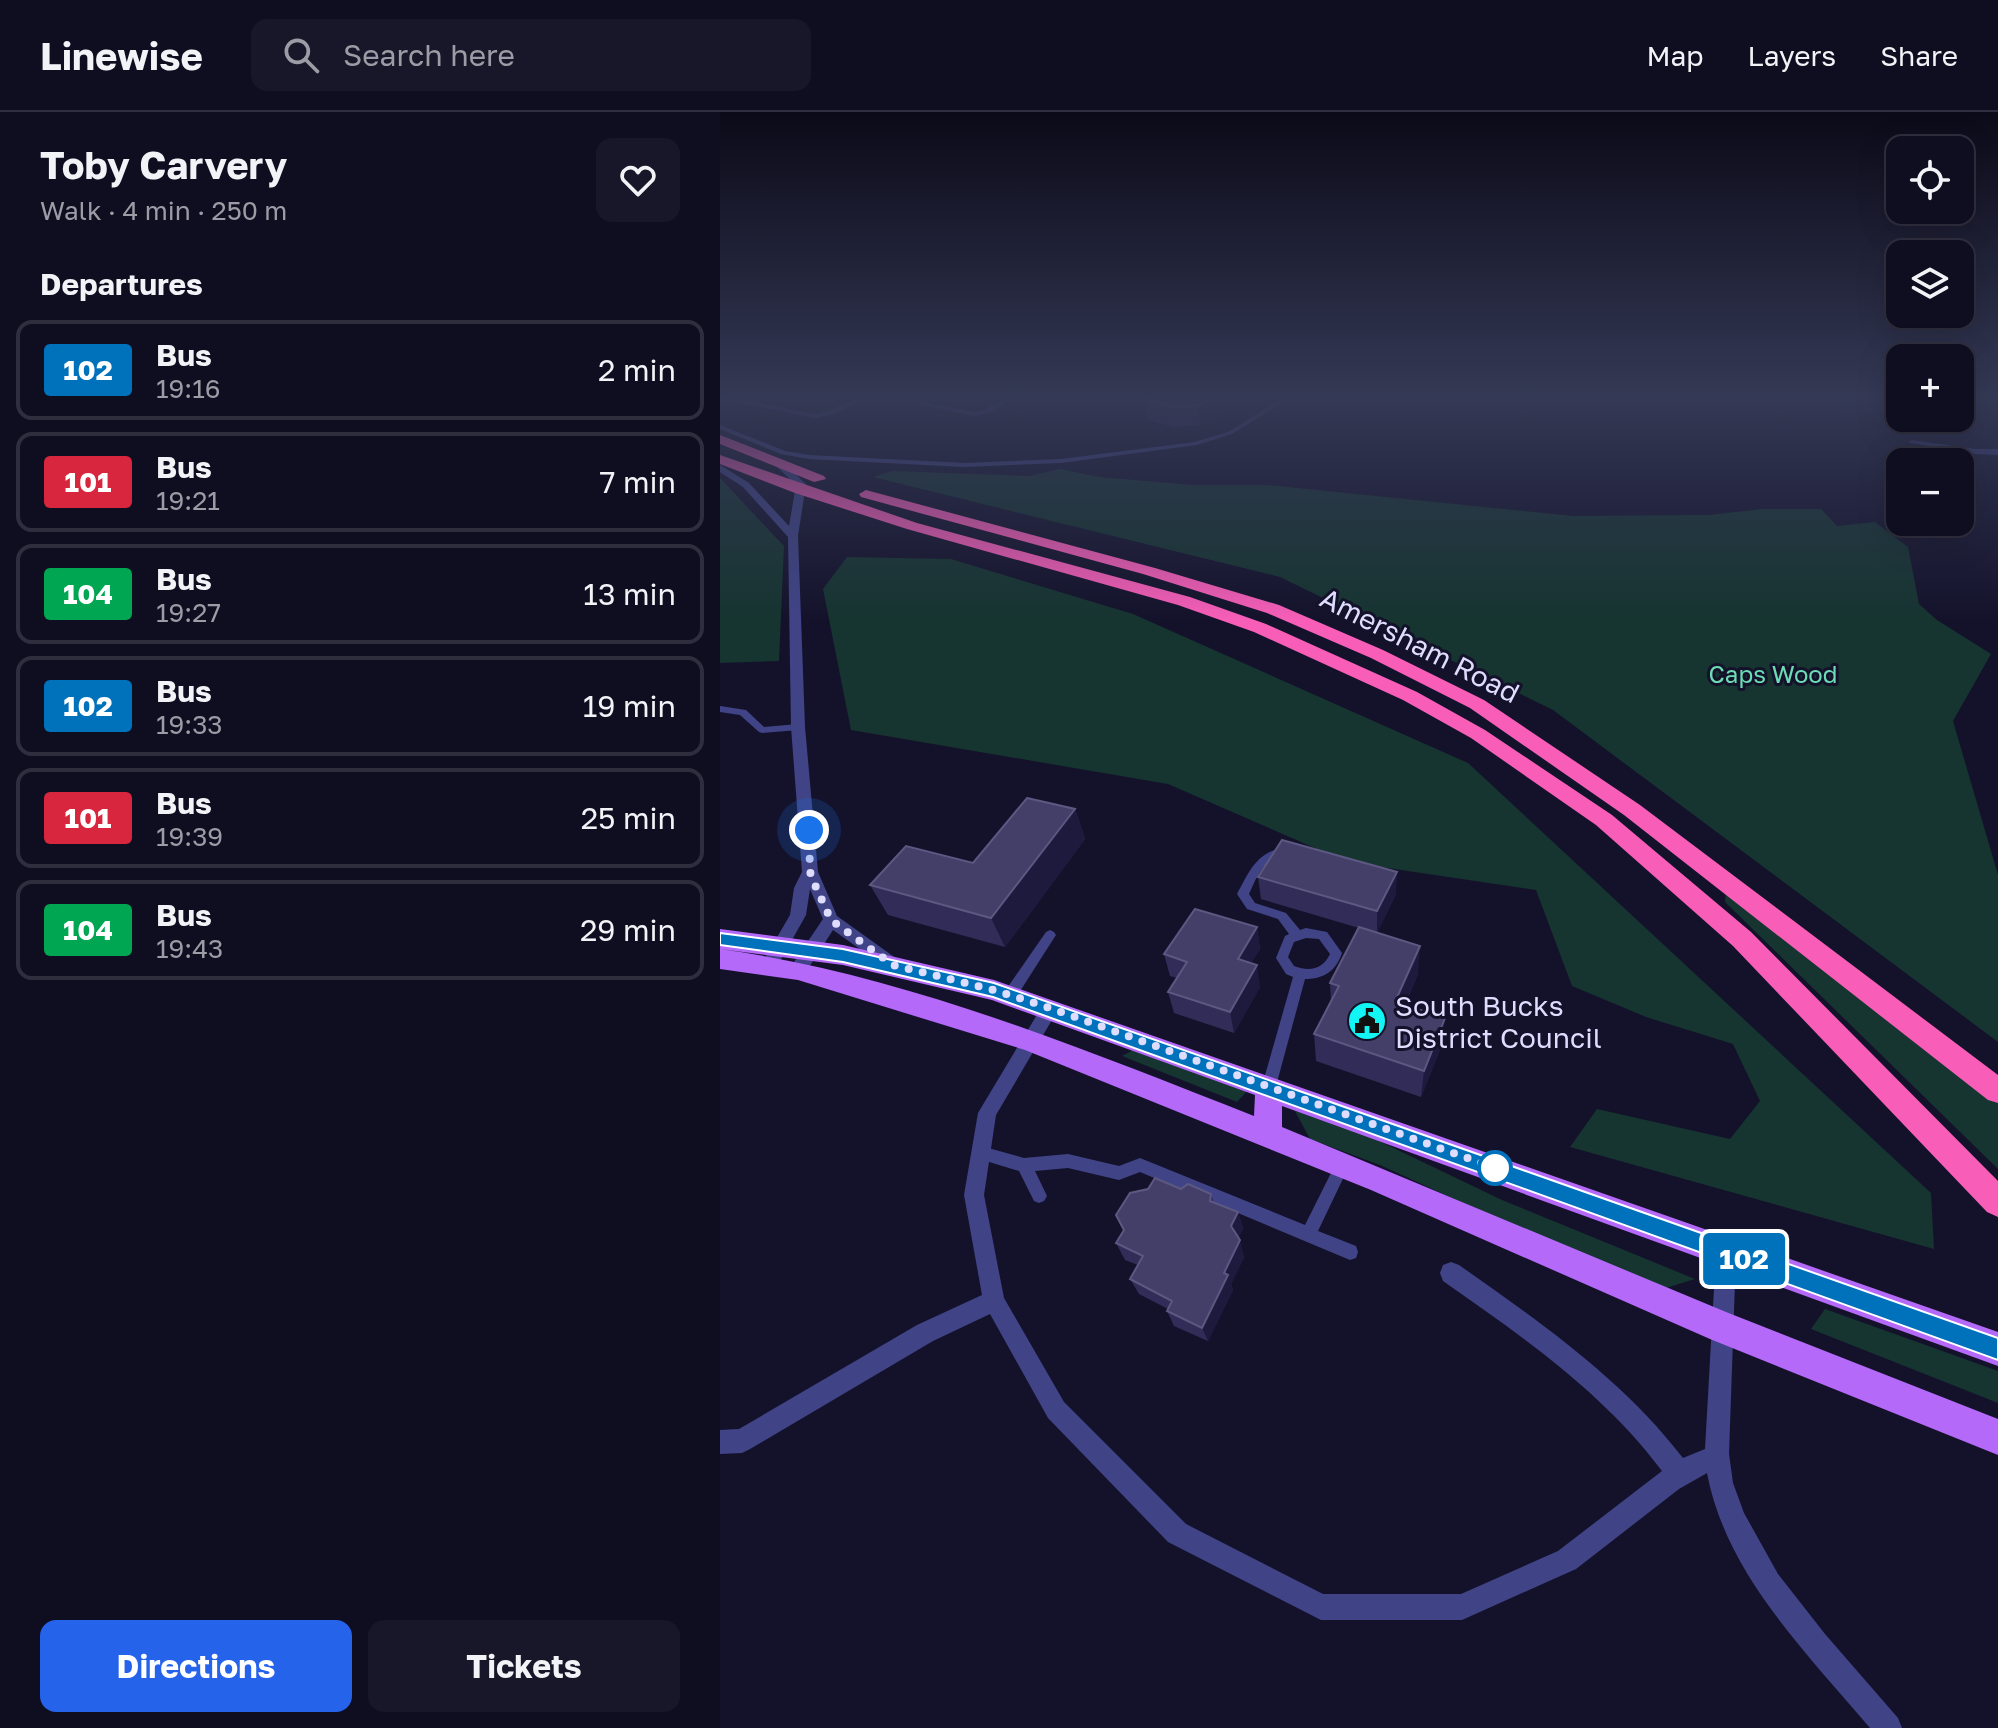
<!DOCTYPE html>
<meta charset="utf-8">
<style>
:root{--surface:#0f0e20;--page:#181729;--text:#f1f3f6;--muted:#9b9ca5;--line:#2f2e3e;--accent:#2563eb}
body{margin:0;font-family:"Golos Text",sans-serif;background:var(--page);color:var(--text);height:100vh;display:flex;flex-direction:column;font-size:30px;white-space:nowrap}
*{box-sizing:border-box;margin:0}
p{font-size:26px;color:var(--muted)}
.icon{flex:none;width:44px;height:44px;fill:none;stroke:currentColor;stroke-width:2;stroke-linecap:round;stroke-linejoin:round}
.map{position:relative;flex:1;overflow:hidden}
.sheet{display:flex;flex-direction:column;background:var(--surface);width:720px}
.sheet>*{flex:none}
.badge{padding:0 16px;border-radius:6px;font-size:28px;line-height:52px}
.tools{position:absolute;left:1166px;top:24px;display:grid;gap:16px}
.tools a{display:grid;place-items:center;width:88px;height:88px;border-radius:16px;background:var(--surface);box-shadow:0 8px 32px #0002,0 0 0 2px var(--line);font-size:40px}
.you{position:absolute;width:40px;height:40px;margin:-20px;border:6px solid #fff;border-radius:50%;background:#1a73e8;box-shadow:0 0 0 12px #1a73e833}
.map>.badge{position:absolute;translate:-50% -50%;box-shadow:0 0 0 4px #fff}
h2{padding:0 40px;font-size:30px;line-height:72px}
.round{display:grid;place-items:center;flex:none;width:84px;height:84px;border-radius:16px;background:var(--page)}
.head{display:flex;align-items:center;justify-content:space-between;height:136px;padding:0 40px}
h1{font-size:38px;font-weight:700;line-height:60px}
.button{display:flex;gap:16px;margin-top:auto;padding:16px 40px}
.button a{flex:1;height:92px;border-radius:16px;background:var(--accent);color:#fff;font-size:32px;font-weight:700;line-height:92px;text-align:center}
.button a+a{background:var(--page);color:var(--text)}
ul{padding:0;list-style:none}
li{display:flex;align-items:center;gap:24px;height:100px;margin:0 16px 12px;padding:0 24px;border:4px solid var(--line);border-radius:16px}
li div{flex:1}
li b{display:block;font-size:30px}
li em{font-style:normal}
li .badge{min-width:88px;font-weight:700;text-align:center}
header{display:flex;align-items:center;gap:48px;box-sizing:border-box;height:112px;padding:0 40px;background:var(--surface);border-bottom:2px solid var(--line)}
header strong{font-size:38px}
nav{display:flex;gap:44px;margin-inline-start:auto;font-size:28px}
.search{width:560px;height:72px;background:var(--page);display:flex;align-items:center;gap:20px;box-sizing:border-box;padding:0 28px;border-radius:16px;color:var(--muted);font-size:30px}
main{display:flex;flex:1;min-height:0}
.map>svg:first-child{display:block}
.green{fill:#163430}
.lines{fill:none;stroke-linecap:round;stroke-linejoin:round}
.stream{stroke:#102c4c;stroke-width:4}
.lane{fill:#404487;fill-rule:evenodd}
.street{fill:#404487;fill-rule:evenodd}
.primary{fill:#b469f9;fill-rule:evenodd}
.highway{fill:#f85eb8;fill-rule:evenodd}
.wall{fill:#312c58}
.shaded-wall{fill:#1e1a3e}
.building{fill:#443f69;stroke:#5c5881;stroke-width:2}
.line{fill:#0072bc;stroke:#fff;stroke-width:2}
.walk{stroke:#deddfe;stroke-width:8;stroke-dasharray:0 14.4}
.stop-dot{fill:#fff;stroke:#0072bc;stroke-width:4}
.labels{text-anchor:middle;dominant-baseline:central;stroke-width:6;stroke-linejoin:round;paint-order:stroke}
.far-park-label{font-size:24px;fill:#6bdcb4;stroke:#14122b}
.street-label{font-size:28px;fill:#deddfe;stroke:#14122b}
.poi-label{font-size:28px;fill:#deddfe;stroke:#14122b;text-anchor:start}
</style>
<header>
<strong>Linewise</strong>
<div class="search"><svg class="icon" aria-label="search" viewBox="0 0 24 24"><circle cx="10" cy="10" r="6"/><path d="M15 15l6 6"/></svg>Search here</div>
<nav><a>Map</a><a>Layers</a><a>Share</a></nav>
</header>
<main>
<section class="sheet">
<div class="head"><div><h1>Toby Carvery</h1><p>Walk · 4 min · 250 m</p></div><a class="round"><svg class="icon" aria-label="heart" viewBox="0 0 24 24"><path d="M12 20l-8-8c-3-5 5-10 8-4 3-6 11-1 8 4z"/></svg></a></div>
<h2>Departures</h2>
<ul>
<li><span class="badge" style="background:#0072bc;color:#fff">102</span><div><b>Bus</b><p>19:16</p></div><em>2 min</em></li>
<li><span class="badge" style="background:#d7263d;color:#fff">101</span><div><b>Bus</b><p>19:21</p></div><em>7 min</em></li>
<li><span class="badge" style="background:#00a651;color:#fff">104</span><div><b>Bus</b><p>19:27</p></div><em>13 min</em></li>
<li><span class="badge" style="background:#0072bc;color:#fff">102</span><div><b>Bus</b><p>19:33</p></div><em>19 min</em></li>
<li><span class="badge" style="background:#d7263d;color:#fff">101</span><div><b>Bus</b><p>19:39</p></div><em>25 min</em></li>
<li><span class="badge" style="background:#00a651;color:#fff">104</span><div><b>Bus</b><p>19:43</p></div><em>29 min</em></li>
</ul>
<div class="button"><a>Directions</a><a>Tickets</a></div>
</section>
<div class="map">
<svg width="1278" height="1616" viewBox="0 0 1278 1616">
<rect width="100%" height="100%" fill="#14122b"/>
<path class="green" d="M 340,357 L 379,365 L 473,373 L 547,373 L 853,404 L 989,403 L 1043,397 L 1101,397 L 1117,414 L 1155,410 L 1188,435 L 1199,492 L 1217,508 L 1271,542 L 1233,609 L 1278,763 L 1278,930 L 833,598 L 560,465 L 153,365 L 172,359 L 309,364 Z
M 0,366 L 64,434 L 59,549 L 0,551 Z
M 127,445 L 231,447 L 413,502 L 748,651 L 1211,1081 L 1214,1137 L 850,1035 L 877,997 L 1010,1027 L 1040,989 L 1013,932 L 926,905 L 852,874 L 816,778 L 627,750 L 448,672 L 131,618 L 103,477 Z
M 1006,778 L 1203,937 L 1278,990 L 1278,1057 L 1005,790 Z
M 413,938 L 528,978 L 517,990 L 402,944 Z
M 575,999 L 613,1007 L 782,1088 L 975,1167 L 936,1179 L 660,1053 L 590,1027 Z
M 1105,1197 L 1278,1259 L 1278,1291 L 1091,1217 Z"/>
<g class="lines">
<path class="stream" d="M 816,283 L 880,292 L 944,283
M 1059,283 L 1152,298 L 1180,298
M 1240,292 L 1278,291"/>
<path class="lane" d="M 0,283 L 95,302 C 114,299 137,283 153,283 L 114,302 L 95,306 L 0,287 Z
M 154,283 L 165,283 L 254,300 C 270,298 284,283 300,283 L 269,301 L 254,304 Z
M 568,283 L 575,283 L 512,322 L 477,333 L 341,351 L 244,355 L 89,347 L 61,342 L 0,317 L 0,313 L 65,339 L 89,343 L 244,351 L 341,347 L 474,330 L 508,320 Z
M 1192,328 L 1255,337 L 1258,339 L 1255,341 L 1190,331 L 1189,330 Z
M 0,594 L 26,598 L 44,615 L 78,612 L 83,615 L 78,618 L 42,621 L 39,620 L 20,603 L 0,600 Z
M 558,737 L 571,739 L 573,742 L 571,745 C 567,746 562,745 558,746 C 542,748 535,770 529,782 L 535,791 L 566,801 L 580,818 L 586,816 L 607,820 L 622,841 C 616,859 604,867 585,867 L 556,974 L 554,978 L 549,980 L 544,978 L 542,974 L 573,865 L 566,862 L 556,846 L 565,824 L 569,822 L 558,807 L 527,797 L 517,782 C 528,762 535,743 558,737 ZM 586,826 L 599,827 L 610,842 C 603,857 590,860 574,854 L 568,845 L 574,830 Z
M 330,818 L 334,820 L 336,823 L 334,826 L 295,887 L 290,888 L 285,887 L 284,883 L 285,879 L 326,820 Z
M 261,1034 L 304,1046 L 348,1042 L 399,1054 L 420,1046 L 585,1113 L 618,1047 L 623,1045 L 628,1047 L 630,1052 L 598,1119 L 636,1134 L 638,1140 L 636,1146 L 630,1148 L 420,1060 L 399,1068 L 348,1056 L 315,1059 L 327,1084 L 324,1089 L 319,1091 L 314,1089 L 299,1059 L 256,1046 L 254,1041 L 256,1036 Z"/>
<path class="street" d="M 1252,337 L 1278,337 L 1278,343 L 1255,342 L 1252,341 Z
M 55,349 L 61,349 L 86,372 L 78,424 L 85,615 L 98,760 L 117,804 L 177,847 L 179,852 L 177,857 L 171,859 L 113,818 L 84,863 L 72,863 L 70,858 L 72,853 L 103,807 L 90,777 L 86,803 L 55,858 L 43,858 L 41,853 L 70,803 L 74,776 L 82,760 L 71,615 L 68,425 L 23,375 L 0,360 L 0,353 L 29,371 L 69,414 L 76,373 L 55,353 Z
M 330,889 L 336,891 L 339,896 L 276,1003 L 264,1083 L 284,1186 L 344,1290 L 466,1412 L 603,1482 L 741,1482 L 838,1439 L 942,1359 C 883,1280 803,1225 723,1169 L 720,1161 L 723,1153 L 731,1150 L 739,1153 C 820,1210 901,1266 963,1346 L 985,1337 L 996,1141 L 999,1134 L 1006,1131 L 1013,1134 L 1016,1141 L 1009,1342 L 1013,1371 L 1024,1401 L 1058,1462 L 1105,1522 L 1178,1606 L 1182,1616 L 1150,1616 C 1086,1540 1006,1462 987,1361 L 959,1377 L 856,1457 L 742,1508 L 601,1508 L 448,1430 L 328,1306 L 270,1202 L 213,1229 L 30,1337 L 22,1341 L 0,1342 L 0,1318 L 19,1317 L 197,1213 L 262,1183 L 244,1083 L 258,1001 L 324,891 Z"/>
<path class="primary" d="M 0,817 L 123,833 L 274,868 L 1278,1220 L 1278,1254 L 562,994 L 562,1015 L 1006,1200 L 1278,1307 L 1278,1343 L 990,1227 L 651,1078 L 305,938 L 78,868 L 0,857 L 0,837 C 185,863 360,936 534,1004 L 535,983 L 272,888 L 123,853 L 0,837 Z"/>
<path class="highway" d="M 0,323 L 104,364 L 106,367 L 94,370 L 0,332 Z
M 0,343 L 197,411 L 470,485 L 546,512 L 697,580 L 765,618 L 892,703 L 1031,820 L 1278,1069 L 1278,1105 L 1267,1100 L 1013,834 L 876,713 L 751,626 L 683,588 L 534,520 L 458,493 L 187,417 L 75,381 L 0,352 Z
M 146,378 L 435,456 L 559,493 L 663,538 L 764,588 L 920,693 L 1278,963 L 1278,991 L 1268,988 L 904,703 L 750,596 L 651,546 L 547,501 L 423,462 L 141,385 L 139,382 Z"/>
</g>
<path class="wall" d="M 196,283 L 237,283 L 226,288 Z
M 438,283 L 549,283 L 538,289 L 502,290 L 492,308 L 480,313 L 454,315 L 428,308 L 425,288 Z
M 355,697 L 365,727 L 285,835 L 168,803 L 150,773 L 253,751 Z
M 538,765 L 676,782 L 657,821 L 698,862 L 685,893 L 722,933 L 701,985 L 596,949 L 594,922 L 611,889 L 610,871 L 639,816 L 541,787 Z
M 537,815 L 540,837 L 531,851 L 540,875 L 514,921 L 454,901 L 448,880 L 457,866 L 450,864 L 444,842 Z
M 461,1077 L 491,1082 L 494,1091 L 518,1100 L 523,1117 L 518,1126 L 524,1145 L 511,1172 L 513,1178 L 488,1229 L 454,1214 L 447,1199 L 448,1197 L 419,1182 L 410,1167 L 418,1153 L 405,1148 L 396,1131 Z"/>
<path class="shaded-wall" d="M 224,283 L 237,283 L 226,288 Z
M 493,283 L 501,283 L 502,290 L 492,308 L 480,313 L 478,294 Z
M 537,283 L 549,283 L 538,289 Z
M 355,697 L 365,727 L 285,835 L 271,806 Z
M 677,760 L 676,782 L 657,821 L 657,799 Z
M 537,815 L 540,837 L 521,868 L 518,847 Z
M 700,834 L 698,862 L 674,917 L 675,890 Z
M 537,853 L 540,875 L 514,921 L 510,900 Z
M 725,906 L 722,933 L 701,985 L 704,959 Z
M 518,1100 L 523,1117 L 516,1130 L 511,1114 Z
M 520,1128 L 524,1145 L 511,1172 L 513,1178 L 488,1229 L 482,1216 L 504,1161 Z"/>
<path class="building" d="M 438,283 L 493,283 L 489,288 L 478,294 L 452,295 L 425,288 Z
M 307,686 L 355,697 L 271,806 L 150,773 L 186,734 L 253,751 Z
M 562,728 L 677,760 L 657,799 L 538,765 Z
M 475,797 L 537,815 L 518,847 L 537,853 L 510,900 L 448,880 L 467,850 L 444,842 Z
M 639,815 L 700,834 L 675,890 L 725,906 L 704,959 L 594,922 L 619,874 L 610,871 Z
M 435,1066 L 461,1077 L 468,1072 L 491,1082 L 490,1089 L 518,1100 L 511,1114 L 520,1128 L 504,1161 L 508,1163 L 482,1216 L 447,1199 L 452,1189 L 410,1167 L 423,1144 L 396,1131 L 404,1118 L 396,1103 L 410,1081 L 428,1077 Z"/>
<linearGradient id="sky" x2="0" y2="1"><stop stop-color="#0b0a18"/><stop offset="0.56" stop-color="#343955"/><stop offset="1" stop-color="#343955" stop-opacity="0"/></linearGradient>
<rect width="1278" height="509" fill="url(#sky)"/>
<path class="line" d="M 0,821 L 123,837 L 274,871 L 1278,1226 L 1278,1248 L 273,885 L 123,850 L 0,833 Z"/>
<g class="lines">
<path class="walk" d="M 89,718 L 90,760 L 95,773 L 111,808 L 130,822 L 173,853 L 274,878 L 330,896 L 775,1056"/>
</g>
<defs>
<g id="civic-disc" transform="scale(2)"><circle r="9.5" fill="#12f5f4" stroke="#14122b"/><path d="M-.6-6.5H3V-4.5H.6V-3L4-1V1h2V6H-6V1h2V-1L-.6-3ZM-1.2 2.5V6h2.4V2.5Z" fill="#111"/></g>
</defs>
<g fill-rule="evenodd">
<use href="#civic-disc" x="647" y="909"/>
</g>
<circle class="stop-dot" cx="775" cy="1056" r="16"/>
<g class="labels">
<g class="far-park-label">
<text x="1053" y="561">Caps Wood</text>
</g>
<g class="street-label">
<text transform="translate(700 533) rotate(27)">Amersham Road</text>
</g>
<g class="poi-label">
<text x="675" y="893">South Bucks<tspan x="675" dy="32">District Council</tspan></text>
</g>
</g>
</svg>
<div class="tools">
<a><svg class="icon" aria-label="locate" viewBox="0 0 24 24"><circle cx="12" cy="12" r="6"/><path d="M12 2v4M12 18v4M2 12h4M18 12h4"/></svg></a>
<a><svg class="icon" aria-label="layers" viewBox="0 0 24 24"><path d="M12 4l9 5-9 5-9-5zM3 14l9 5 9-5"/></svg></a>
<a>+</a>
<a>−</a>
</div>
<div class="you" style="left:89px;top:718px"></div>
<b class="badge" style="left:1024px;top:1147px;background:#0072bc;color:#fff">102</b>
</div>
</main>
